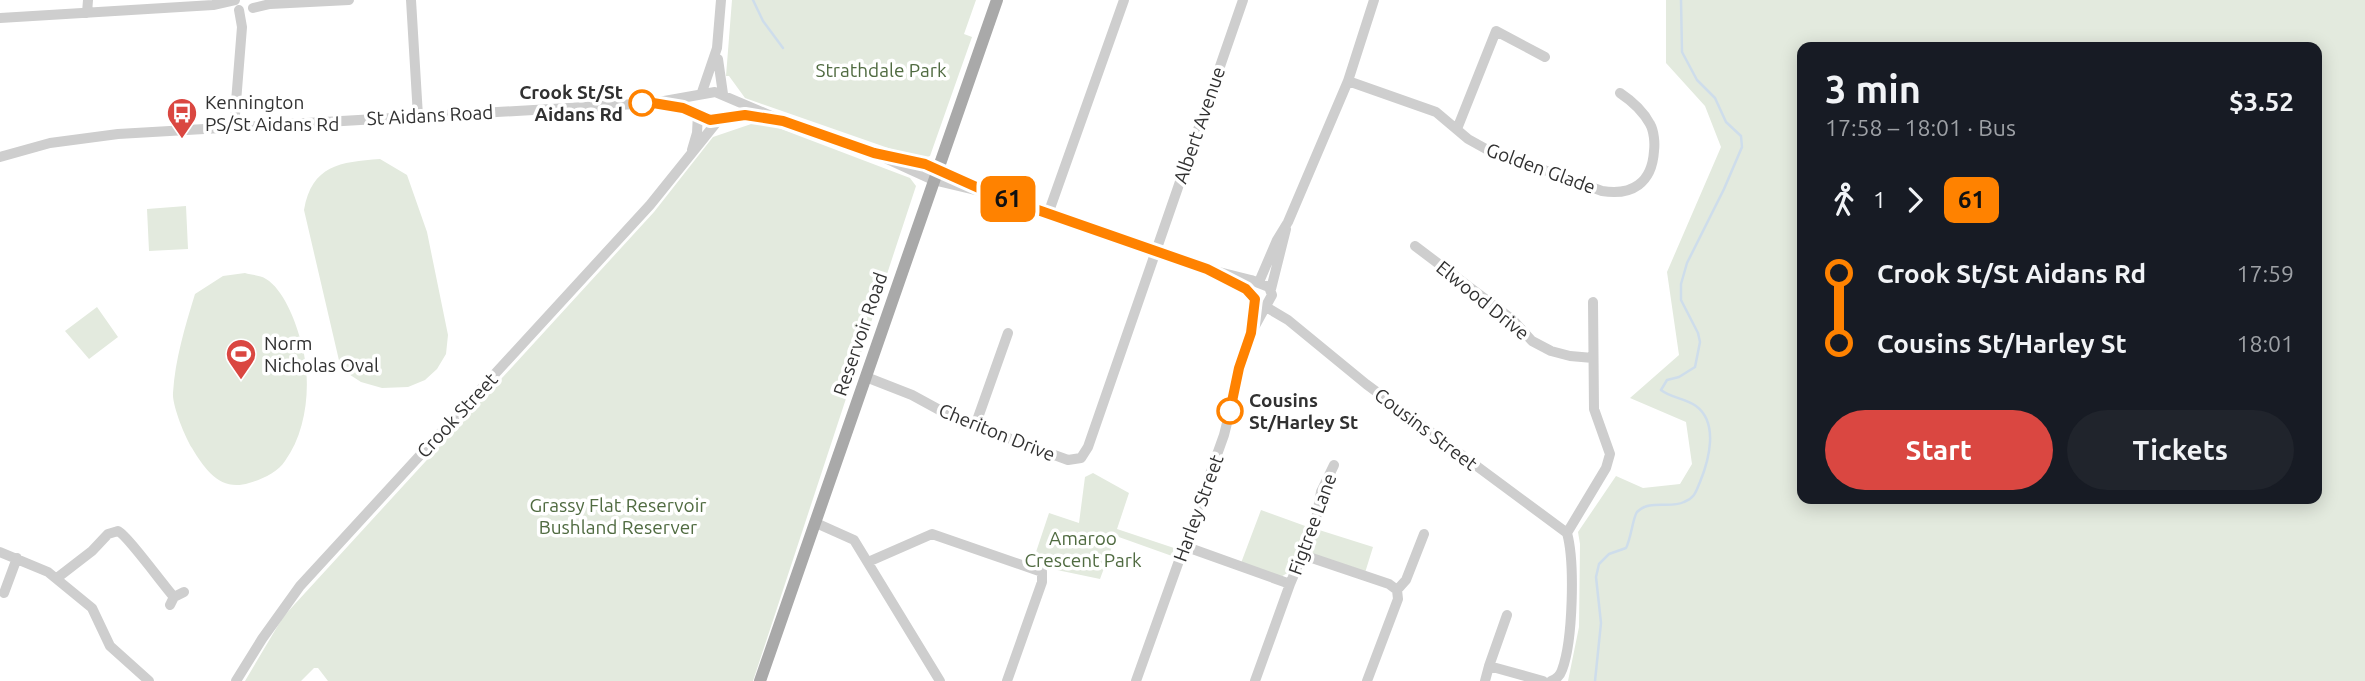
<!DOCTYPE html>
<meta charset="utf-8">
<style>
:root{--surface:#171b24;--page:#20242c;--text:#f1f3f6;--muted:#9ea1a6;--accent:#da4741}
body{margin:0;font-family:Ubuntu,sans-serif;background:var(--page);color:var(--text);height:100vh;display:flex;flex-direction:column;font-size:26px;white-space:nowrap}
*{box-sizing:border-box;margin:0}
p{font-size:23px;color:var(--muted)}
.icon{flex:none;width:38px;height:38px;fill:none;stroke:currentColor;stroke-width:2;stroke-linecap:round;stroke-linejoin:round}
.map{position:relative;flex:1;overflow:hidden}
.drawer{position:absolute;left:1797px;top:42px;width:525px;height:462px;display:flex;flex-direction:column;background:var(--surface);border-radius:14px;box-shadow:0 4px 18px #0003}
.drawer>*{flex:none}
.badge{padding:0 14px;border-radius:10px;font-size:24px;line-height:46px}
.map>.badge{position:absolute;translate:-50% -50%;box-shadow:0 0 0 4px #fff}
.legs{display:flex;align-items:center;gap:10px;height:77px;padding:0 28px;font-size:23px}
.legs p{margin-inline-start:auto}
.summary{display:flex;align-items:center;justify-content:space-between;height:119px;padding:0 28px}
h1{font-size:38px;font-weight:600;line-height:52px}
.primary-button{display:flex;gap:14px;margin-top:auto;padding:14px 28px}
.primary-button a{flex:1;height:80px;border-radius:42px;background:var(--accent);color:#fff;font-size:28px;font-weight:600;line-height:80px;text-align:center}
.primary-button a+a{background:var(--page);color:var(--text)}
ul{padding:0 28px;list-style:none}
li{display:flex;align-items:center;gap:24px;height:70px;font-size:26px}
li i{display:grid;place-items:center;width:10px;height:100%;margin:0 9px;background:currentColor}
li i::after{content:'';width:18px;height:18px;margin:-9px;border:5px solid;border-radius:50%;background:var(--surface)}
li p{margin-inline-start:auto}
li:first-child i{background:linear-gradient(#0000 50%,currentColor 0)}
li:last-child i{background:linear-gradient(currentColor 50%,#0000 0)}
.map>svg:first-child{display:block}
.green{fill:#e3eade;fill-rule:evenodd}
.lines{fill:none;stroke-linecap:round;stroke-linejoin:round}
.stream{stroke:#ceddeb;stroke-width:2.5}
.minor{stroke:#cecece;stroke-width:10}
.major{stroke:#a9a9a9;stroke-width:12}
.line-1-casing{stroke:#fff;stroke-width:16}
.line-1{stroke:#ff8200;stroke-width:10}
.stop-1-dot{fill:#fff;stroke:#ff8200;stroke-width:3.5}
.labels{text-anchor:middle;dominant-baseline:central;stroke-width:7;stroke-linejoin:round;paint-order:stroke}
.park-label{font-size:19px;fill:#506b41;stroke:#fff}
.stop-label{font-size:19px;font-weight:bold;fill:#313131;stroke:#fff;text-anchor:end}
.poi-label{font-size:19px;fill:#313131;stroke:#fff;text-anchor:start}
.street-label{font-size:19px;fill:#313131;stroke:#fff}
</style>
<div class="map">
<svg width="2365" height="681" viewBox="0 0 2365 681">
<rect width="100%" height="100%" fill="#fff"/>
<path class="green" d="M 732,0 L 976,0 L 964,34 L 972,37 L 930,156 L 921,159 L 914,157 L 745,98 L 729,76 L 726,76 Z
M 1666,0 L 2365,0 L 2365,681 L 1568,681 L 1579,627 L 1580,544 L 1578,532 L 1616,476 L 1643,488 L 1680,484 L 1692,464 L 1686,422 L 1630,398 L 1679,355 L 1667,272 L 1721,147 L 1705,106 L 1666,63 ZM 1802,47 L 2317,47 L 2317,499 L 1802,499 Z
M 760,121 L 910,178 L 916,186 L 753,681 L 328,681 L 318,668 L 314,668 L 301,681 L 245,681 L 283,617 L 654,212 L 713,137 Z
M 380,159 L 407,175 L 427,232 L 448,335 L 446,354 L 437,369 L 425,380 L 408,387 L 382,388 L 361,382 L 341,369 L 304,210 C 312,165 340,162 380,159 Z
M 186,206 L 188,249 L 149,251 L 147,209 Z
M 245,273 C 251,275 261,275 266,279 C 283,289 295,320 300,338 C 312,376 309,428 285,461 C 278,472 261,480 249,483 C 221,492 205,470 192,448 C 185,437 172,405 173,393 C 175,359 185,327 195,294 L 223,276 Z
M 97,307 L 118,337 L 89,359 L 65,331 Z
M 1093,473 L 1129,493 L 1117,529 L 1174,548 L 1172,556 L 1116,536 L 1100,579 L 1057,570 L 1051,562 L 1034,558 L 1049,513 L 1079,523 L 1085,477 Z
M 1261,510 L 1308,527 L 1289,572 L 1279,578 L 1241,563 Z
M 1316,529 L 1373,547 L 1364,576 L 1306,555 Z"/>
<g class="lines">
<path class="stream" d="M 753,0 L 763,21 L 783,48
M 1595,681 L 1601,623 L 1596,577 L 1599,564 L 1609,554 L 1626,548 C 1631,539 1633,517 1637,512 C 1650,499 1670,509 1684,502 C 1695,498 1696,491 1700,482 C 1709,460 1719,423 1696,406 C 1685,398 1671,398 1661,390 L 1667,380 L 1679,377 L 1695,367 L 1700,342 L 1698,333 L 1681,300 L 1681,284 L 1687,263 L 1724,189 L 1742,147 L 1741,136 L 1726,122 L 1715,98 L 1697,80 L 1682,52 L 1681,0"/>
<path class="minor" d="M 411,0 L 418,116
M 253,8 L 270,4 L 349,0
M 87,13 L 88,0
M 0,18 L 213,5 L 235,0
M 718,59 L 723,94
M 1348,81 L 1436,112 L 1468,139 L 1486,149 L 1602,191 C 1632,196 1652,183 1654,151 C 1655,143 1654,131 1650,124 C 1643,111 1632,101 1620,93
M 702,92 L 717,48 L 721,0
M 664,104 L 683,108 L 710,120 L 739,115 L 767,118
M 234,127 L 242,27 L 239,10
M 1457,129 L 1496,31 L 1545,57
M 692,150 L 697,133 L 698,114
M 0,157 L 50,143 L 118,134 L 653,103 L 715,92 L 783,121 L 874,153 L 937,168 L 992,194
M 887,159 L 933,180 L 992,194 L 1207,269 L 1246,289 L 1254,296
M 1048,214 L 1124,0
M 1415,246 L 1513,320 L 1532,341 L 1551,351 L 1570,356 L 1593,358
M 1259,282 L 1277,240 L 1288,222 L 1348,81 L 1374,0
M 1271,289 L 1286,229
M 1266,307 L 1288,320 L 1366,384 L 1567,533
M 866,377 L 912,395 L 956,419 L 1068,460 L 1081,458 L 1088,447 L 1243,0
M 975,426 L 1008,333
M 816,523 L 854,540 L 940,681
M 1567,533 L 1606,468 L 1610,454 L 1594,409 L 1593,302
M 1184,546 L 1290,584 L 1255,681
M 0,552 L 48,572 L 92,608 L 110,646 L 149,681
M 1303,555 L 1389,584 L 1397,590 L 1406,580 L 1424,534
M 868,562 L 932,534 L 1042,572 L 1042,582 L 1007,681
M 57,578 L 92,551 L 108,534 L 118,531 C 127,535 164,586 174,597
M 1290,584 L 1315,525 L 1321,492 L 1334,465
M 4,593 L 17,558
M 170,605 L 174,597 L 184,592
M 1507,615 L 1489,666 L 1543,681
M 236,681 L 262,639 L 300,586 L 650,205 L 720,118
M 1136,681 L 1224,435 L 1245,351 L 1251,333 L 1272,295 L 1269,287 L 1251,280 L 1207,269
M 1367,681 L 1398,599 L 1397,590
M 1485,681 L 1489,666
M 1551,681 C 1557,679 1560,676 1562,670 C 1573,641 1575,562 1567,533"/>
<path class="major" d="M 760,681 L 997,0"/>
</g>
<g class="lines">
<g class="line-1-casing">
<path id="line-1" d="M 642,103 L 653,103 L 683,108 L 710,120 L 745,115 L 783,121 L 874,153 L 925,164 L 992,194 L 1207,269 L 1246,289 L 1255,299 L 1251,333 L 1239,368 L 1230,411"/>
</g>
<use href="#line-1" class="line-1"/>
</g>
<defs>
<g id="bus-pin" transform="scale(1.575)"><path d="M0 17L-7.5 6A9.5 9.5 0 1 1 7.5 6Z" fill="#da4741" stroke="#fff"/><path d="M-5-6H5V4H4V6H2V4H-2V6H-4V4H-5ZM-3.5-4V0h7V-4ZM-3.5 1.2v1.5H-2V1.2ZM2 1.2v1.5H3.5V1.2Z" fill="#fff"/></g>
<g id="stadium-pin" transform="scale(1.575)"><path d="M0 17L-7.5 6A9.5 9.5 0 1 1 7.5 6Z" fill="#da4741" stroke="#fff"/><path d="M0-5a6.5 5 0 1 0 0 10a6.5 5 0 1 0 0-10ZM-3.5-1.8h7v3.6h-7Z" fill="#fff"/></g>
</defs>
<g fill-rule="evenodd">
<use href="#bus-pin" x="182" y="113"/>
<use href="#stadium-pin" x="241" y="354"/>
</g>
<g class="stop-1-dot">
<circle cx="642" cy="103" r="12"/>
<circle cx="1230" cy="411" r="12"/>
</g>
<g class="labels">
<g class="park-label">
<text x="881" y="70">Strathdale Park</text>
<text x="618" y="505">Grassy Flat Reservoir<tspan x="618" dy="22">Bushland Reserver</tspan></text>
<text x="1083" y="538">Amaroo<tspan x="1083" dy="22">Crescent Park</tspan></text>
</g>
<g class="stop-label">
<text x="623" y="92">Crook St/St<tspan x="623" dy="22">Aidans Rd</tspan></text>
<text x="1249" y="400" text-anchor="start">Cousins<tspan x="1249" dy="22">St/Harley St</tspan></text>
</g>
<g class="poi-label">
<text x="205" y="102">Kennington<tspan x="205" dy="22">PS/St Aidans Rd</tspan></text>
<text x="264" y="343">Norm<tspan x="264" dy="22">Nicholas Oval</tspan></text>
</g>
<g class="street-label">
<text transform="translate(430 115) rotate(-3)">St Aidans Road</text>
<text transform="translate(1199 125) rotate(-71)">Albert Avenue</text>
<text transform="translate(1541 168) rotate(20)">Golden Glade</text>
<text transform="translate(1483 300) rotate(39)">Elwood Drive</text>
<text transform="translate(860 334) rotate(-71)">Reservoir Road</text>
<text transform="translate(457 415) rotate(-47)">Crook Street</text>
<text transform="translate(1426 429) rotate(37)">Cousins Street</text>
<text transform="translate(997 432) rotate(22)">Cheriton Drive</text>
<text transform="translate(1198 508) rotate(-70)">Harley Street</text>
<text transform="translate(1312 524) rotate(-70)">Figtree Lane</text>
</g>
</g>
</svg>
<b class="badge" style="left:1008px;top:199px;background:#ff8200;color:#111">61</b>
<section class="drawer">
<div class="summary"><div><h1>3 min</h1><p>17:58 – 18:01 · Bus</p></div><b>$3.52</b></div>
<div class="legs"><svg class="icon" aria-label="walk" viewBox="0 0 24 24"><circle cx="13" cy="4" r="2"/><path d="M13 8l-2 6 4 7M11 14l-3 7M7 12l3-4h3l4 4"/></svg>1<svg class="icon" aria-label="forward" viewBox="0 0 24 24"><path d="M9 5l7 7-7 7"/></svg><b class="badge" style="background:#ff8200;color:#111">61</b></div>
<ul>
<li><i style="color:#ff8200"></i><b>Crook St/St Aidans Rd</b><p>17:59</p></li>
<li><i style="color:#ff8200"></i><b>Cousins St/Harley St</b><p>18:01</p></li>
</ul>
<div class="primary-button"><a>Start</a><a>Tickets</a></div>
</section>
</div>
